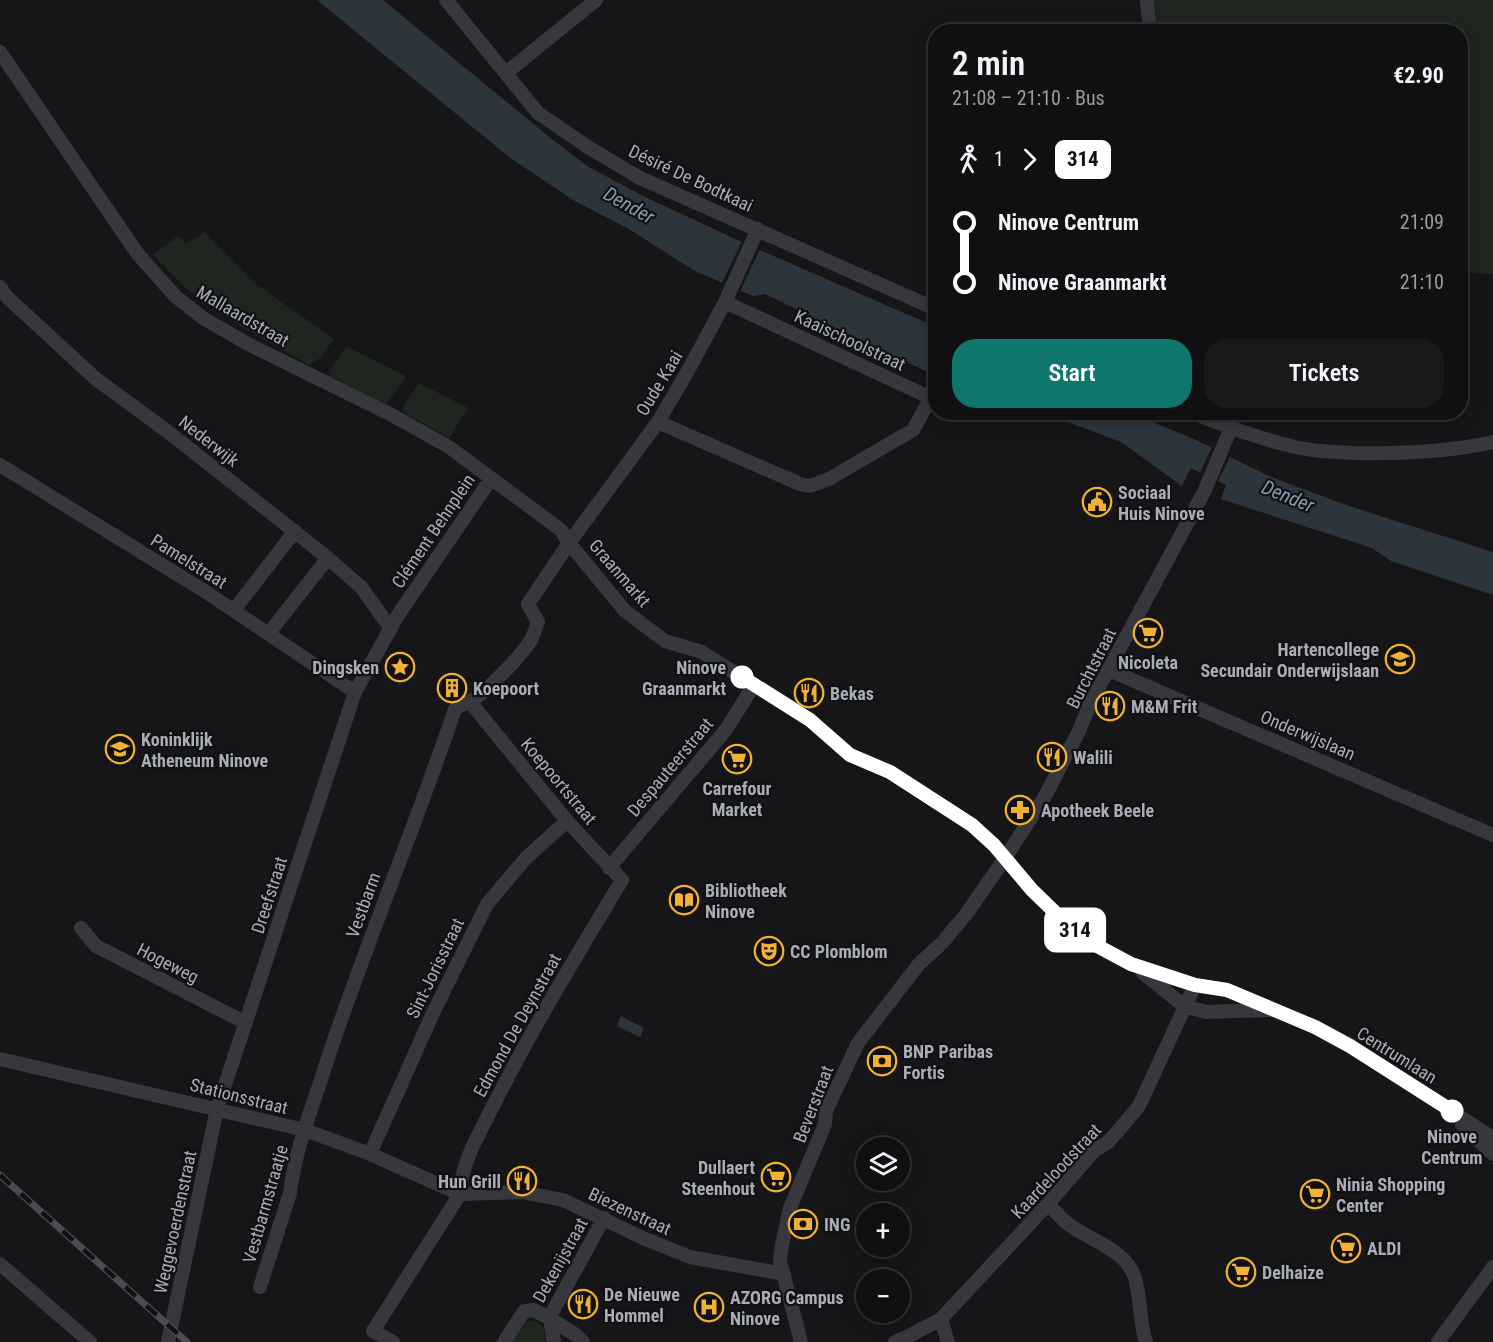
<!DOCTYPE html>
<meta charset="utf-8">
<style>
:root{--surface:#101012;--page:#19191b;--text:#f1f3f6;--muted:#9c9d9f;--line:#303032;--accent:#0f766e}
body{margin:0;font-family:"Roboto Condensed",sans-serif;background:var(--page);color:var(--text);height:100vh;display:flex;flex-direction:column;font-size:22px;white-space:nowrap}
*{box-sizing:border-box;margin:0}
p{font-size:20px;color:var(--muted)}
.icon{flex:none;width:33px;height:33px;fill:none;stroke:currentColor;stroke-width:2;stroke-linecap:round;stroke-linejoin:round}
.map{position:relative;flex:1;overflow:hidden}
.details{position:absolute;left:928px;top:24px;width:540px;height:396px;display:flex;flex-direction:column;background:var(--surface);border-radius:24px;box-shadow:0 3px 15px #0003,0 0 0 2px var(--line)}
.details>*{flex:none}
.badge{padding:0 12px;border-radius:9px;font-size:21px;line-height:39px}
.controls{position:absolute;left:856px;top:1137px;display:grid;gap:12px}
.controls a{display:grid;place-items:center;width:54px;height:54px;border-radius:50%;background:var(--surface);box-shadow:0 3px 15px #0003,0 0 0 2px var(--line);font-size:30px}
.map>.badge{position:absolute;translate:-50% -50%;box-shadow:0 0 0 3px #fff}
.legs{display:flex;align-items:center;gap:9px;height:66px;padding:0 24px;font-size:20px}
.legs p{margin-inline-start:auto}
.overview{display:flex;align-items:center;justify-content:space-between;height:102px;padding:0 24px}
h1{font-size:33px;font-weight:600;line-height:45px}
.action{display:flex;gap:12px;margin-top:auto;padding:12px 24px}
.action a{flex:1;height:69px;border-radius:24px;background:var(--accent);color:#fff;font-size:24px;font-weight:600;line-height:69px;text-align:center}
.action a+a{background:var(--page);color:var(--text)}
ul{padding:0 24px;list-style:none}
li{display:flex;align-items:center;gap:21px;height:60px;font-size:22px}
li i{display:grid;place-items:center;width:9px;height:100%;margin:0 8px;background:currentColor}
li i::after{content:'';width:15px;height:15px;margin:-8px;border:4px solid;border-radius:50%;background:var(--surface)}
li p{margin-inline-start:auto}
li:first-child i{background:linear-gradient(#0000 50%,currentColor 0)}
li:last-child i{background:linear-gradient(currentColor 50%,#0000 0)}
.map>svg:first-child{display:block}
.green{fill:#1e261f}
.water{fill:#2c353c}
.pier{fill:#161618}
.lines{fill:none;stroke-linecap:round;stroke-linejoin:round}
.minor{stroke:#37383d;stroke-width:14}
.rail-casing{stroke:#4a4c52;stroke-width:7}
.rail{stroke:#111113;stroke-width:4.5;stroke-dasharray:14;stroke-linecap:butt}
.line-1-casing{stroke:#fff;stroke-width:14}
.line-1{stroke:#fff;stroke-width:9}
.stop-1-dot{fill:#fff;stroke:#fff;stroke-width:3}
.labels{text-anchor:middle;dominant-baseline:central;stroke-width:4.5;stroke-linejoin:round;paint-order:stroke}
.street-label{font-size:18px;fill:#a8adb8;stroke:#111113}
.poi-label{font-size:18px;font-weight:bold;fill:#a8adb8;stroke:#111113;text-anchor:start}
.stop-label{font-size:18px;font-weight:bold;fill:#a8adb8;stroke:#111113;text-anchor:end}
.water-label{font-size:20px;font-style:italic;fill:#7f9bb3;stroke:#111113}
</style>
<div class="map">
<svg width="1493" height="1342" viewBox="0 0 1493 1342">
<rect width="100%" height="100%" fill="#161618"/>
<path class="green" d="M 1154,0 L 1493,0 L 1493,274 L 1461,272 L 1461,32 L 1158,31 Z
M 205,232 L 253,282 L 334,339 L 320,358 L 309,365 L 235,323 L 188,290 L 153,255 L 178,236 L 186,244 Z
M 346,346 L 406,376 L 386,404 L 330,376 L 329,372 Z
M 419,383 L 468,408 L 449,438 L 404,412 L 403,407 Z
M 528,1321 C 542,1320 545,1330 546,1342 L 512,1342 L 523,1324 Z"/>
<path class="water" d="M 317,0 L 383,0 L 548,136 L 587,166 L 643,196 L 744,243 L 936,327 L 936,376 L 765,294 L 753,296 L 693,270 L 629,229 L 573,200 L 509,157 Z
M 1044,413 L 1130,413 L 1194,439 L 1271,477 L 1349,506 L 1493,552 L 1493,595 L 1391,561 L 1372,548 L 1221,499 L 1226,485 L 1191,468 L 1182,486 L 1121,442 Z
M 621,1016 L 644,1028 L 640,1037 L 617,1026 Z"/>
<path class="pier" d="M 743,239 L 761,247 L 739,294 L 721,285 Z
M 1212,447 L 1231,455 L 1217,483 L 1199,475 Z"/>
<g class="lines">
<path class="minor" d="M 446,0 L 538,113 L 588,147 L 640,178 L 936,309
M 1147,0 L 1150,32
M 0,52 L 137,253 L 175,296 L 203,318 L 248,344 L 390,414 L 449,447 L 561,530 L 569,543 L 625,611 L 665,641 L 702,652 L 711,658 L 810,720 L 850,755 L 890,772 L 972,825 L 994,845 L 1032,890 L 1069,926 L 1107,952 L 1131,964 L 1167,977 L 1195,985 L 1227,990 L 1315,1027 L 1350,1045 L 1493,1138
M 506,73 L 596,0
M 0,287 L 7,297 L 96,379 L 167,431 L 328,558 L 362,588 L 391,629
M 1190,412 C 1224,425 1259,439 1295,447 C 1315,452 1335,452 1355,453 C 1402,454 1447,452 1493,442
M 658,422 L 800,484 L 810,486 L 829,479 L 913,430 L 931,398 L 725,302
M 0,465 L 206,592 L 355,692
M 234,610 L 295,531
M 269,633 L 328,558
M 1109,670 L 1493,835
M 609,868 L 725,731 L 754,685
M 81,928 L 96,946 L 246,1023
M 1142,972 L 1184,1006 L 1206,1012 L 1269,1010
M 0,1059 L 305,1130 L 370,1154 L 460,1194 L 522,1192 L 563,1200 L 643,1238 L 690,1257 L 784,1274
M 1462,1125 L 1493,1154
M 370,1154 L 433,1013 L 487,904 L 526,858 L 567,821
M 460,1194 C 461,1164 479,1134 492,1108 C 531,1030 577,955 622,880 L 567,821 L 470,702
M 1048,1204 C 1055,1211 1061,1218 1068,1224 C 1089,1240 1127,1250 1135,1278 C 1141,1299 1139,1321 1146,1342
M 0,1264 L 90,1342
M 260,1287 L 290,1193 C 295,1148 314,1104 327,1061 C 366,943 415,828 455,709 C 460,705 466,704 471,701 C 487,691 521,656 531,640 C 534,635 535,628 538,622 L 528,604 L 569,543 L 658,422 L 689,369 L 725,302 L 758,229
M 549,1318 L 604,1218
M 550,1319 L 554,1342
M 941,1319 L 948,1342
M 168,1342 L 217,1109 L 355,692 L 398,615 L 491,479
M 393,1342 L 373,1331 L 460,1194
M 504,1342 L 524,1311 L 534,1310 L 549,1318 L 576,1335 L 583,1342
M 801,1342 L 780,1261 L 782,1245 L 790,1208 L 825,1124 L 826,1111 L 858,1043 L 919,964 L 942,943 L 967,913 L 1005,858 L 1044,798 L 1079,731 L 1090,704 L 1204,492 L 1231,428
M 895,1342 L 907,1337 L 941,1319 L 1048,1204 L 1095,1150 L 1107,1143 L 1118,1131 L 1139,1106 L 1195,985
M 1438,1342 L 1493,1267"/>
<g class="rail-casing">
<path id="rail" d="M 0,1175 L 187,1342"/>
</g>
<use href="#rail" class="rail"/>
</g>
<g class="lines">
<g class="line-1-casing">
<path id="line-1" d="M 742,677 L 810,720 L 850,755 L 890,772 L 972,825 L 994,845 L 1032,890 L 1069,926 L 1090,942 L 1131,964 L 1195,985 L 1227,990 L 1315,1027 L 1350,1046 L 1452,1111"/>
</g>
<use href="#line-1" class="line-1"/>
</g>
<defs>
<g id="civic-ring" transform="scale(1.5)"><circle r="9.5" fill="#111113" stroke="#f2b134" stroke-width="1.5"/><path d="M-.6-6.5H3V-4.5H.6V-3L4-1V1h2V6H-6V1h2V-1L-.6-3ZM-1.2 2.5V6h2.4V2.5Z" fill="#f2b134"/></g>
<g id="supermarket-ring" transform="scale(1.5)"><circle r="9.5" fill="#111113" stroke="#f2b134" stroke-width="1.5"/><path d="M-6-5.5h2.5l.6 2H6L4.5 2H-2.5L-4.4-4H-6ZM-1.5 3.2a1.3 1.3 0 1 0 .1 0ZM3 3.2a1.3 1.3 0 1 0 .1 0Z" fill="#f2b134"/></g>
<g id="school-ring" transform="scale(1.5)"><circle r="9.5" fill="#111113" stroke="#f2b134" stroke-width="1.5"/><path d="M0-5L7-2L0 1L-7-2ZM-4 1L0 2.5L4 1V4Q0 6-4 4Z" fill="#f2b134"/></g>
<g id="sight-ring" transform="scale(1.5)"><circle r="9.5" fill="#111113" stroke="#f2b134" stroke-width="1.5"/><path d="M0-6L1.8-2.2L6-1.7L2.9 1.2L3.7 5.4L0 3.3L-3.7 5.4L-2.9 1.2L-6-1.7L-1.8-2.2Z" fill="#f2b134"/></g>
<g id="building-ring" transform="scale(1.5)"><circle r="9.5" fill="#111113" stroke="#f2b134" stroke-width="1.5"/><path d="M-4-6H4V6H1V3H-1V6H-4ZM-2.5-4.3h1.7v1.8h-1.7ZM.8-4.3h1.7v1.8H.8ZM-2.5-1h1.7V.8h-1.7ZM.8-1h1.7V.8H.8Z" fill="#f2b134"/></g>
<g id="restaurant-ring" transform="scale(1.5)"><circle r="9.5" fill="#111113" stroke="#f2b134" stroke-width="1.5"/><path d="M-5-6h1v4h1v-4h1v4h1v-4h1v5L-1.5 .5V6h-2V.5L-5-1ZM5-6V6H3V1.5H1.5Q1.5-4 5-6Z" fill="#f2b134"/></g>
<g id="pharmacy-ring" transform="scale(1.5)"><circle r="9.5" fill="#111113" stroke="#f2b134" stroke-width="1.5"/><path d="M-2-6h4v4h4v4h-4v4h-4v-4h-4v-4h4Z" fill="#f2b134"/></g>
<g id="library-ring" transform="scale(1.5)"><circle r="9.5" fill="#111113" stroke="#f2b134" stroke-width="1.5"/><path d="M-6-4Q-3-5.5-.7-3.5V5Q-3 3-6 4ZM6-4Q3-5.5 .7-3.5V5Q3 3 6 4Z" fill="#f2b134"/></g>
<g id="theatre-ring" transform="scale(1.5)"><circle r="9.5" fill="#111113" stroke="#f2b134" stroke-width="1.5"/><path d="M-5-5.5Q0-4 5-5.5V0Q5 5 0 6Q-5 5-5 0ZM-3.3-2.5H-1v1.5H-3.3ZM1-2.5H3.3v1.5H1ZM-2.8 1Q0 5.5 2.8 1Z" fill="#f2b134"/></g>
<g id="bank-ring" transform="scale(1.5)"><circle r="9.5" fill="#111113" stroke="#f2b134" stroke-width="1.5"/><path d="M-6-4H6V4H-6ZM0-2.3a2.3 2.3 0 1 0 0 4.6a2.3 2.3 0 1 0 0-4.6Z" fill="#f2b134"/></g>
<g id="hospital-ring" transform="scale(1.5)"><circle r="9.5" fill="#111113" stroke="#f2b134" stroke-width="1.5"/><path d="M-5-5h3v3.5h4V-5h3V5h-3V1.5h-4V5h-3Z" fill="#f2b134"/></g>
</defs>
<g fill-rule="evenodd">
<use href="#civic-ring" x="1097" y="502"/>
<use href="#supermarket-ring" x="1148" y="633"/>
<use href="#school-ring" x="1400" y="659"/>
<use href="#sight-ring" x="400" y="667"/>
<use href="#building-ring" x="452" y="688"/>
<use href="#restaurant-ring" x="809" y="693"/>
<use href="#restaurant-ring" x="1110" y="706"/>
<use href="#school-ring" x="120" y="749"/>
<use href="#restaurant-ring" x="1052" y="757"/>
<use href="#supermarket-ring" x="737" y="759"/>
<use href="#pharmacy-ring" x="1020" y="810"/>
<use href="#library-ring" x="684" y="900"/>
<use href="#theatre-ring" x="769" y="951"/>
<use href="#bank-ring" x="882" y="1061"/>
<use href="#supermarket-ring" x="776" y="1177"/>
<use href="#restaurant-ring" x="522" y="1181"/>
<use href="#supermarket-ring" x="1315" y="1194"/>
<use href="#bank-ring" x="803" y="1224"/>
<use href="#supermarket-ring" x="1346" y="1248"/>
<use href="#supermarket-ring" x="1241" y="1272"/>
<use href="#restaurant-ring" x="583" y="1304"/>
<use href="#hospital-ring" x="709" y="1307"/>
</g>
<g class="stop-1-dot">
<circle cx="742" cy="677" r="10"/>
<circle cx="1452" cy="1111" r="10"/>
</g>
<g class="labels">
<g class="street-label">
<text transform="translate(691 178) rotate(25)">Désiré De Bodtkaai</text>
<text transform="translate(243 316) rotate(30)">Mallaardstraat</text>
<text transform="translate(850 340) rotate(25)">Kaaischoolstraat</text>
<text transform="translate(659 383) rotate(-59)">Oude Kaai</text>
<text transform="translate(209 441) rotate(38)">Nederwijk</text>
<text transform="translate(433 531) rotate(-56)">Clément Behnplein</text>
<text transform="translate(189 561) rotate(32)">Pamelstraat</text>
<text transform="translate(620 573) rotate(49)">Graanmarkt</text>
<text transform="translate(1091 668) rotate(-63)">Burchtstraat</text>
<text transform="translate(1308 735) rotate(23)">Onderwijslaan</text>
<text transform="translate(670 767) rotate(-50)">Despauteerstraat</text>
<text transform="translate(559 781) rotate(50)">Koepoortstraat</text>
<text transform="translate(269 895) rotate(-72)">Dreefstraat</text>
<text transform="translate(363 905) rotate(-70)">Vestbarm</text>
<text transform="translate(168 963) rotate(27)">Hogeweg</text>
<text transform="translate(435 968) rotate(-64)">Sint-Jorisstraat</text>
<text transform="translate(517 1025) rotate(-61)">Edmond De Deynstraat</text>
<text transform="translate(1397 1055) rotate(32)">Centrumlaan</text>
<text transform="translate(239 1096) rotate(14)">Stationsstraat</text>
<text transform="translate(813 1104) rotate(-69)">Beverstraat</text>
<text transform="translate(1056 1171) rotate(-47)">Kaardeloodstraat</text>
<text transform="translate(265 1204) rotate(-74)">Vestbarmstraatje</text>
<text transform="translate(630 1211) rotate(25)">Biezenstraat</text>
<text transform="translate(175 1222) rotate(-78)">Weggevoerdenstraat</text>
<text transform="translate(560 1260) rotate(-61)">Dekenijstraat</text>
</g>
<g class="poi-label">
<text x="1118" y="492">Sociaal<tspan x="1118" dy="21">Huis Ninove</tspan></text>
<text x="1379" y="649" text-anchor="end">Hartencollege<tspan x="1379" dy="21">Secundair Onderwijslaan</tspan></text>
<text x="1148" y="662" text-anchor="middle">Nicoleta</text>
<text x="379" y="667" text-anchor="end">Dingsken</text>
<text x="473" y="688">Koepoort</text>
<text x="830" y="693">Bekas</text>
<text x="1131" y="706">M&amp;M Frit</text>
<text x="141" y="739">Koninklijk<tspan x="141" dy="21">Atheneum Ninove</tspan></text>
<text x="1073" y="757">Walili</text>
<text x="737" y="788" text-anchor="middle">Carrefour<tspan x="737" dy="21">Market</tspan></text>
<text x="1041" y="810">Apotheek Beele</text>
<text x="705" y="890">Bibliotheek<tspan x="705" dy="21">Ninove</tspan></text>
<text x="790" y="951">CC Plomblom</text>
<text x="903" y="1051">BNP Paribas<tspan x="903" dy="21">Fortis</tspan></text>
<text x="755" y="1167" text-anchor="end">Dullaert<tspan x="755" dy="21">Steenhout</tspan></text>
<text x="501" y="1181" text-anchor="end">Hun Grill</text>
<text x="1336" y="1184">Ninia Shopping<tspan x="1336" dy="21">Center</tspan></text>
<text x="824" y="1224">ING</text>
<text x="1367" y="1248">ALDI</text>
<text x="1262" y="1272">Delhaize</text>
<text x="604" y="1294">De Nieuwe<tspan x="604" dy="21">Hommel</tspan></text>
<text x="730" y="1297">AZORG Campus<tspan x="730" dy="21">Ninove</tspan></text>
</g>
<g class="stop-label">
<text x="726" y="667">Ninove<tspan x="726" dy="21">Graanmarkt</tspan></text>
<text x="1452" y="1136" text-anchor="middle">Ninove<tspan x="1452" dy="21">Centrum</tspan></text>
</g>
<g class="water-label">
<text transform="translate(629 205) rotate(29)">Dender</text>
<text transform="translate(1288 496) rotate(22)">Dender</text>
</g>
</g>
</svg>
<div class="controls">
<a><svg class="icon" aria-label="layers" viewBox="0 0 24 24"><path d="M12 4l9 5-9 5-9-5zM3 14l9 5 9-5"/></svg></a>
<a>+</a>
<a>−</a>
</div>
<b class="badge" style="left:1075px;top:930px;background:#fff;color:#111">314</b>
<section class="details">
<div class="overview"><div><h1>2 min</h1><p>21:08 – 21:10 · Bus</p></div><b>€2.90</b></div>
<div class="legs"><svg class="icon" aria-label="walk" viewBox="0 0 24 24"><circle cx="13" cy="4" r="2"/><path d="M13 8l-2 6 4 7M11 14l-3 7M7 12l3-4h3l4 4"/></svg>1<svg class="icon" aria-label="forward" viewBox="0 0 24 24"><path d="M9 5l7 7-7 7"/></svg><b class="badge" style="background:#fff;color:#111">314</b></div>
<ul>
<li><i style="color:#fff"></i><b>Ninove Centrum</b><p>21:09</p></li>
<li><i style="color:#fff"></i><b>Ninove Graanmarkt</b><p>21:10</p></li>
</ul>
<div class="action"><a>Start</a><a>Tickets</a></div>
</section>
</div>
